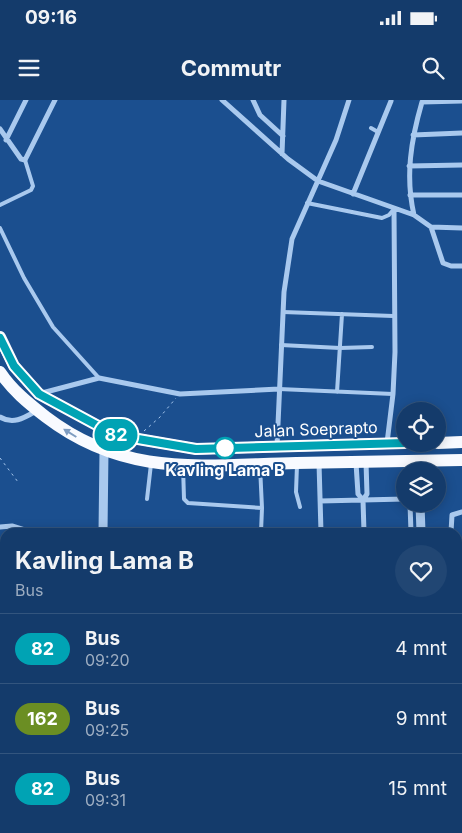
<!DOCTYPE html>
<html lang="id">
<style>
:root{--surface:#143b6b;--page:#214673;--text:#f1f3f6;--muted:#9dadc1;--line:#33557e}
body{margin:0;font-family:Inter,sans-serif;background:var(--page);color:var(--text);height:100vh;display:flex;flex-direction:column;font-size:19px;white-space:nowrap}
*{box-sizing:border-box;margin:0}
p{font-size:16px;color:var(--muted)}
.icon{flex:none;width:28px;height:28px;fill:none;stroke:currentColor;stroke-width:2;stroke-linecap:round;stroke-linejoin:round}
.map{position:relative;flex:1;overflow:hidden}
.side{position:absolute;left:0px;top:428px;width:462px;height:306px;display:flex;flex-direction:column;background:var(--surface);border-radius:15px 15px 0 0;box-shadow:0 2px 12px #0003,0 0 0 1px var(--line)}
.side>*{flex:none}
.badge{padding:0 10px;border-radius:16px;font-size:18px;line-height:32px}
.controls{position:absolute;left:396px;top:302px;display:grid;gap:10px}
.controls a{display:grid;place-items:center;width:50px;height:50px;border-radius:50%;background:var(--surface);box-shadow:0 2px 12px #0003,0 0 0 1px var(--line);font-size:25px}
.map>.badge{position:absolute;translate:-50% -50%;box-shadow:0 0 0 2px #fff}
.round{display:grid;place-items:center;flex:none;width:52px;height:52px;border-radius:26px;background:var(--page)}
.headline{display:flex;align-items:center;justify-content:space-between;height:85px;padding:0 15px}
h1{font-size:24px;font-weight:700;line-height:38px}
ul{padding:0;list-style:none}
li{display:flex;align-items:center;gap:15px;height:70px;padding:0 15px;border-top:1px solid var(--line)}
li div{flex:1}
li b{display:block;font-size:19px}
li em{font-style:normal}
li .badge{min-width:55px;font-weight:700;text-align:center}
.status{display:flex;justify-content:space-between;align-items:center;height:35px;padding:0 25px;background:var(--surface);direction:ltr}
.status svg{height:14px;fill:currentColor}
header{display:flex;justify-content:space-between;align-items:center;height:65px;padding:0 15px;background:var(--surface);font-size:22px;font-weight:700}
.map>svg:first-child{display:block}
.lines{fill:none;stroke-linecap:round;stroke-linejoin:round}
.stream{stroke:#9cc4f0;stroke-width:2}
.path{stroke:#a9c9ee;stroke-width:1;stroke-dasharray:2.5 4;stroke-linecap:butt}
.service{stroke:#a9c9ee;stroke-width:4}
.minor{stroke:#a9c9ee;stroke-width:5}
.tertiary{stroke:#a9c9ee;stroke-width:9}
.trunk{stroke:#f8faff;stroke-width:12}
.oneway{fill:#7e9cc1}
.line-casing{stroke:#fff;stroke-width:11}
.line{stroke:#00a3b4;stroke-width:8}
.stop-dot{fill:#fff;stroke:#00a3b4;stroke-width:2.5}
.labels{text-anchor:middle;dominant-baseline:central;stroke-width:4;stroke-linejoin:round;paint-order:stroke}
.street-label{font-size:16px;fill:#fff;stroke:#1b4f8f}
.stop-label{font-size:16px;font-weight:bold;fill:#fff;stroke:#1b4f8f}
</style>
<div class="status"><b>09:16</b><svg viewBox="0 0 49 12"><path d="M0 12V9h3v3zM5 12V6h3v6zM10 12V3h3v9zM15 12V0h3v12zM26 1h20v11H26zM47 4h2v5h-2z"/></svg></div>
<header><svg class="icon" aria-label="menu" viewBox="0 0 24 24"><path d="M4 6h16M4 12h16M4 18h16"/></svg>Commutr<svg class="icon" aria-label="search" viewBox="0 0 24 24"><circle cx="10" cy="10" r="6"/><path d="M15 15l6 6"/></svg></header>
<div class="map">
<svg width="462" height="733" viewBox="0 0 462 733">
<rect width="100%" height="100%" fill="#1b4f8f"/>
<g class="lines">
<path class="stream" d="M 168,733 L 170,729"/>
<path class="path" d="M 144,331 L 160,317 L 176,298
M 0,358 L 18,382"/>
<path class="service" d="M 371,28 L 378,32
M 307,103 L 382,118 L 389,115 L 394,109
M 0,105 L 31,90 L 33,86 L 25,60
M 0,128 L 24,178 L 53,227 L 99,278
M 283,212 L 393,216
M 281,245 L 340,248 L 372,247
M 279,289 L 393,294
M 337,292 L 342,214
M 297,365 L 296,392 L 300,407
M 183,366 L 184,399 L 188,403 L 262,408 L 260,366
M 147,399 L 151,364
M 261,432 L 262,408
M 14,733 L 16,729
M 53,733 L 56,729"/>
<path class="minor" d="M 222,0 L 288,59 L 318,81 L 414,115 L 431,127 L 462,128
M 253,0 L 260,15 L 283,36
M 0,29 L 21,59 L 25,60 L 55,0
M 413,35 L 462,33
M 6,40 L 26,0
M 282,54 L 284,0
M 409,66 L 462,65
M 353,94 L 391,1
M 410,95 L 462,95
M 414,115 C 405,76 411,40 422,2 L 462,1
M 431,127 L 443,163 L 451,166 L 462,166
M 42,293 L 99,278 L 180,294 L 279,289
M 0,317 C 13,325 24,318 36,311
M 387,343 L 393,294 L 395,252 L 394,109
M 277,346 L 284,192 L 292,139 L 336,40 L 349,0
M 319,363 L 321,432
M 356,363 L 358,394 L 363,400 L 364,432
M 363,400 L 367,394 L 366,362
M 320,401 L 405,399
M 410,404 L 411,432
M 0,427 L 12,426 L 31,432
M 451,432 L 452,415 L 462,412
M 458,457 L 462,457
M 458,495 L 462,495
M 458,532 L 462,532
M 0,560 L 5,559
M 458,612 L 462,724
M 98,729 L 106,733
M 214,729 L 221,733
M 284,729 L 284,733
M 149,733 L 152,729
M 252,733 L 252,729"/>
<path class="tertiary" d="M 420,361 L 420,371
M 420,404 L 421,432
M 103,432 L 104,351
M 0,708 L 5,699
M 432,729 L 432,733"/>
<path class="trunk" d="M 0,237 L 14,266 L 39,294 L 115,335 L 196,349 L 405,343
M 0,272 C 12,290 28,303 46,317 C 126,378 201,365 296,363 C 351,362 407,361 462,360
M 438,343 L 462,342"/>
</g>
<defs><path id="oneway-solid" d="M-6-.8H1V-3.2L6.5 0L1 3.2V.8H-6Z" transform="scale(1.25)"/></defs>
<use class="oneway" href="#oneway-solid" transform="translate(70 333) rotate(-148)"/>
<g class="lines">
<g class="line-casing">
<path id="line" d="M 0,238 L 14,266 L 39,294 L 115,335 L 196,349 L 405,343"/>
</g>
<use href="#line" class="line"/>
</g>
<circle class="stop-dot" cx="225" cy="348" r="10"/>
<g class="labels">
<g class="street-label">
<text transform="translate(316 329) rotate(-2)">Jalan Soeprapto</text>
</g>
<g class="stop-label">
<text x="225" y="370">Kavling Lama B</text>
</g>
</g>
</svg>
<div class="controls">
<a><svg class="icon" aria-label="locate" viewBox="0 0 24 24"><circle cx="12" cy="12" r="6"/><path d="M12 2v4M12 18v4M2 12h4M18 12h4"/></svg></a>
<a><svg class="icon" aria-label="layers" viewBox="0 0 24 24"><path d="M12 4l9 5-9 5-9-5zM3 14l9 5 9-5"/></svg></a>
</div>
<b class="badge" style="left:116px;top:335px;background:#00a3b4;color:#fff">82</b>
<section class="side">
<div class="headline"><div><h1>Kavling Lama B</h1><p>Bus</p></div><a class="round"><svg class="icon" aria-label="heart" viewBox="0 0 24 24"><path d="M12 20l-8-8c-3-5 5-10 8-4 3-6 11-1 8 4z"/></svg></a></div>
<ul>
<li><span class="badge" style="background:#00a3b4;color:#fff">82</span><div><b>Bus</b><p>09:20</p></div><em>4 mnt</em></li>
<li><span class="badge" style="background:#6b8e23;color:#fff">162</span><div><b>Bus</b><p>09:25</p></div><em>9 mnt</em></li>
<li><span class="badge" style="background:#00a3b4;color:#fff">82</span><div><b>Bus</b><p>09:31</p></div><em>15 mnt</em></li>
</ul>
</section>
</div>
